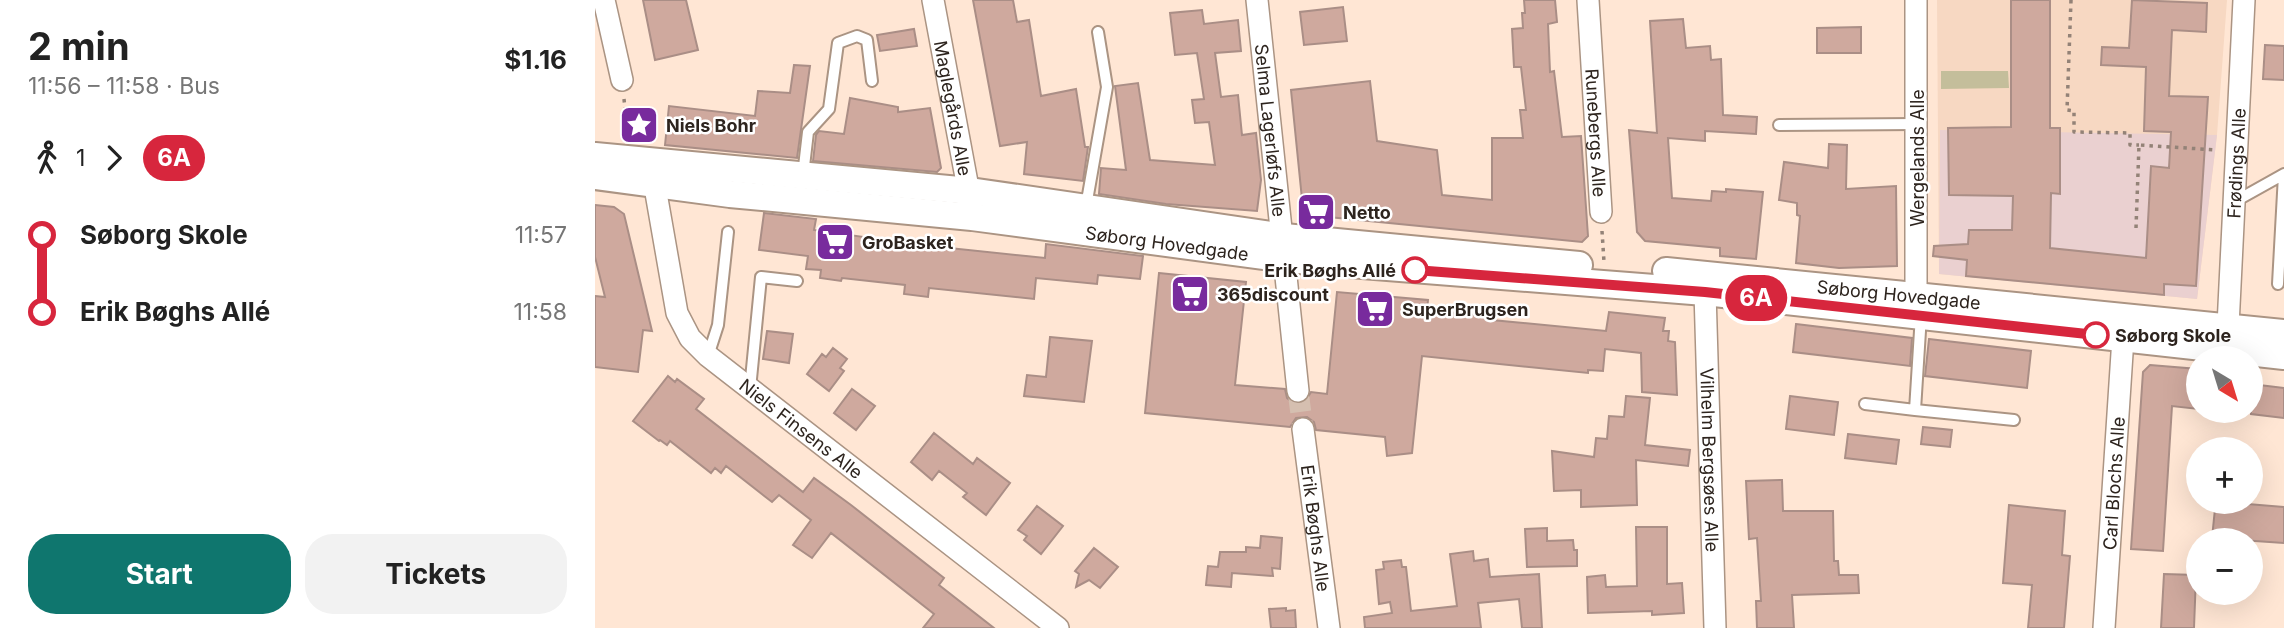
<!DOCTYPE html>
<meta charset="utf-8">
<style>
:root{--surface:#fff;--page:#f2f2f2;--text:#222;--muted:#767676;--accent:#0f766e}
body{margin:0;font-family:Inter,sans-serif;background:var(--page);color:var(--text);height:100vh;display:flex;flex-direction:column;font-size:26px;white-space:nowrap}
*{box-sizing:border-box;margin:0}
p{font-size:23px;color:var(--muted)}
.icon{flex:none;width:38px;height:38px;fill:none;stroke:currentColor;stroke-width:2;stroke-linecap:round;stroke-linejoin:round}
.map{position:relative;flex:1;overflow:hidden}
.panel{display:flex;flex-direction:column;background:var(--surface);width:595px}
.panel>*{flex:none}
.badge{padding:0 14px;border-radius:23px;font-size:24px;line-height:46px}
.needle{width:46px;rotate:142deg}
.buttons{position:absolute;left:1591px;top:346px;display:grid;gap:14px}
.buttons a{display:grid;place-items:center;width:77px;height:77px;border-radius:50%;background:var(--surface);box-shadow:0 7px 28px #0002;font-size:35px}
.map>.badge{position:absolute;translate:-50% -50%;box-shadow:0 0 0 4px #fff}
.legs{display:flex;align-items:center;gap:10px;height:77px;padding:0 28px;font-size:23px}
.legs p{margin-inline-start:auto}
.summary{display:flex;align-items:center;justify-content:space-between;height:119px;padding:0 28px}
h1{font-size:38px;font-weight:700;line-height:52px}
.primary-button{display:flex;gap:14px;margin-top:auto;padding:14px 28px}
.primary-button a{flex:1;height:80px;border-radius:28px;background:var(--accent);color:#fff;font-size:28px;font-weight:700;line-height:80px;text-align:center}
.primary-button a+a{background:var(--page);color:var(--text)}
ul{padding:0 28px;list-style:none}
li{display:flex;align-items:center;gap:24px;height:77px;font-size:26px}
li i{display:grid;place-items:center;width:10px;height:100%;margin:0 9px;background:currentColor}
li i::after{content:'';width:18px;height:18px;margin:-9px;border:5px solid;border-radius:50%;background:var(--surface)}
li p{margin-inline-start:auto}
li:first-child i{background:linear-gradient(#0000 50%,currentColor 0)}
li:last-child i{background:linear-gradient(currentColor 50%,#0000 0)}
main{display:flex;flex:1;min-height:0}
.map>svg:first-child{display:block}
.built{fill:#f7d8c2}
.green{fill:#ead0d0}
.water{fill:#c4be9b}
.building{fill:#cfa99e;stroke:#aa8e86;stroke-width:2}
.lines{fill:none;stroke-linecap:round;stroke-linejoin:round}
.minor-tunnel{stroke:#d5bfb0;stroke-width:21;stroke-dasharray:21 10;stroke-linecap:butt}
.service-casing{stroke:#ab9483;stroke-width:14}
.minor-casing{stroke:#ab9483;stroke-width:24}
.tertiary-casing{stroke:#ab9483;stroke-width:30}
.path{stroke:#938277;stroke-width:3.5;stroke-dasharray:3.5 5;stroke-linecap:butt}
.service{stroke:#fff;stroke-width:10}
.minor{stroke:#fff;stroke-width:21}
.tertiary{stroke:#fff;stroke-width:26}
.line-1-casing{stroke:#fff;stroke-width:16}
.line-1{stroke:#d7263d;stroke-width:10}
.stop-1-dot{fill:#fff;stroke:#d7263d;stroke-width:3.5}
.labels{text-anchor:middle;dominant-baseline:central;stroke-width:5;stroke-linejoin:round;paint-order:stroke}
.street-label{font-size:18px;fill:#2d241e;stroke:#fff}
.poi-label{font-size:18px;font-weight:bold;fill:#2d241e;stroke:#fff;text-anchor:start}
.stop-label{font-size:18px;font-weight:bold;fill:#2d241e;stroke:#fff;text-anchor:end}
</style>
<main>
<section class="panel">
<div class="summary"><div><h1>2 min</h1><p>11:56 – 11:58 · Bus</p></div><b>$1.16</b></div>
<div class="legs"><svg class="icon" aria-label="walk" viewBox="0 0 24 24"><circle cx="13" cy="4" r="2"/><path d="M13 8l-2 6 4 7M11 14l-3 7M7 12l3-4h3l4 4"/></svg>1<svg class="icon" aria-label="forward" viewBox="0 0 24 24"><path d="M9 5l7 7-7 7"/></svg><b class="badge" style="background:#d7263d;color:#fff">6A</b></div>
<ul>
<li><i style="color:#d7263d"></i><b>Søborg Skole</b><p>11:57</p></li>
<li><i style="color:#d7263d"></i><b>Erik Bøghs Allé</b><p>11:58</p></li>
</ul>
<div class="primary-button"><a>Start</a><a>Tickets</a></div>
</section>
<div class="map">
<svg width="1689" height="628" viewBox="0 0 1689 628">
<rect width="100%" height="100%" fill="#ffe6d4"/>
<path class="built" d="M 1342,0 L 1632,0 L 1622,135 L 1602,299 L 1344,274 Z"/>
<path class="green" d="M 1345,130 L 1622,135 L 1602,299 L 1344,274 Z"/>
<path class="water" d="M 1346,71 L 1413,71 L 1414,88 L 1346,89 Z"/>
<path class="building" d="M 48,0 L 91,0 L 103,50 L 60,60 Z
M 378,0 L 418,0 L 422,22 L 434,20 L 446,96 L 481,89 L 490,147 L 493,147 L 488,181 L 429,174 L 432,142 L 405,146 Z
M 929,0 L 960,0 L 962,22 L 953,24 L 955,72 L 959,71 L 967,137 L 986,136 L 993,236 L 987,242 L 713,215 L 708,209 L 696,90 L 775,81 L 782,141 L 842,150 L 847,195 L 897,200 L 897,138 L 928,138 L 925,110 L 931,110 L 926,67 L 919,67 L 917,29 L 928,28 L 927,13 L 930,13 Z
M 1416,0 L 1455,0 L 1455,128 L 1465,128 L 1465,194 L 1456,193 L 1455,248 L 1551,258 L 1556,166 L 1574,168 L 1576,132 L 1549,131 L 1551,67 L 1506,65 L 1507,47 L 1534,48 L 1537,0 L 1612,3 L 1611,32 L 1577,30 L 1574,96 L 1613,97 L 1601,286 L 1569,284 L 1569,295 L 1371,276 L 1372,260 L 1338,256 L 1339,246 L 1373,244 L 1374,230 L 1417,230 L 1418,196 L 1354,195 L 1353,128 L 1416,127 Z
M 748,7 L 752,41 L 709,45 L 705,12 Z
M 607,10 L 609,24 L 643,20 L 646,51 L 620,53 L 626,97 L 643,95 L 647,135 L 661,133 L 666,180 L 662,211 L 571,204 L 504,194 L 506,168 L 531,170 L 520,86 L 543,83 L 555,160 L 620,165 L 614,122 L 600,123 L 597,100 L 609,99 L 602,53 L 580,55 L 575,13 Z
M 1088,19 L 1091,48 L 1115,46 L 1116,60 L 1126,59 L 1128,115 L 1162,117 L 1161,134 L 1110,131 L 1110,141 L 1073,138 L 1077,198 L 1116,201 L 1117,191 L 1131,192 L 1131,189 L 1168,192 L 1161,259 L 1125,256 L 1125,248 L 1050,241 L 1042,232 L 1034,130 L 1062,133 L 1055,21 Z
M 1266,27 L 1266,53 L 1222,53 L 1222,28 Z
M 319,29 L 322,46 L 285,51 L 282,35 Z
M 1670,45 L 1689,46 L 1689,80 L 1668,79 Z
M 199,65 L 215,66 L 202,158 L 70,145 L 74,106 L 160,116 L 163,91 L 195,93 Z
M 255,98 L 303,107 L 303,112 L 335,108 L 346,168 L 342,172 L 218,161 L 221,135 L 224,131 L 249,134 Z
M 1234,144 L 1252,145 L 1251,189 L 1301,186 L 1302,266 L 1244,268 L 1201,263 L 1205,216 L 1202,215 L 1202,203 L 1184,200 L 1189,162 L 1233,168 Z
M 0,205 L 19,207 L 29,214 L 57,331 L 48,330 L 43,372 L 0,367 L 0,296 L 10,297 L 0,257 Z
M 169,213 L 221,219 L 219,230 L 269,237 L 269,239 L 450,258 L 451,244 L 548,256 L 545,279 L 503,275 L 502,284 L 441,278 L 439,299 L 334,288 L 333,297 L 309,294 L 310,285 L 247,278 L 246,281 L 225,278 L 226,270 L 211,269 L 213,256 L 164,250 Z
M 564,273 L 651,282 L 640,385 L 690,389 L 692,398 L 698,403 L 710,402 L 716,392 L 732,394 L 742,292 L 833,300 L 832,310 L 897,317 L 897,320 L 1011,331 L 1014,312 L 1070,318 L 1068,331 L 1074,331 L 1073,341 L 1080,342 L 1082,395 L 1047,392 L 1046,353 L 1010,349 L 1008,371 L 993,370 L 993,373 L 827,356 L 817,453 L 792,456 L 790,437 L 721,430 L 719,422 L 712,417 L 701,418 L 695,427 L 550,413 Z
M 1201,324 L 1317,338 L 1315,366 L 1198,352 Z
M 172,331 L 198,334 L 194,363 L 168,359 Z
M 455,337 L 497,341 L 489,402 L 429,396 L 432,375 L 451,377 Z
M 1334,339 L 1436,351 L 1432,388 L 1330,376 Z
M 238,348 L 252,359 L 245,368 L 249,371 L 234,391 L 212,374 L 227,354 L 231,357 Z
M 1555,365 L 1603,369 L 1603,409 L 1577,406 L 1568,551 L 1536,549 L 1548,372 Z
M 73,376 L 80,382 L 82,379 L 109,399 L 101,409 L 208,492 L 219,478 L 256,505 L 349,578 L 344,585 L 399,628 L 328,628 L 339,614 L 236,533 L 217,558 L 198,545 L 216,520 L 184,495 L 177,502 L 131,466 L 126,473 L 120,468 L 116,473 L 75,441 L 72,445 L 65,440 L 64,441 L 38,421 Z
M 1656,384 L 1689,388 L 1689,418 L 1656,414 Z
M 257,389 L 280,406 L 261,430 L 239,413 Z
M 1031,396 L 1055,398 L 1050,445 L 1095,450 L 1093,466 L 1041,460 L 1042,505 L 986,507 L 986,490 L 959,491 L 957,451 L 999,457 L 1001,438 L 1012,439 L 1014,416 L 1029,417 Z
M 1195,396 L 1243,402 L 1239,435 L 1191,429 Z
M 1328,427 L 1357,430 L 1355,447 L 1326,444 Z
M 339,433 L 378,464 L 382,458 L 415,483 L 391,515 L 368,497 L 372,493 L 344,471 L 337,480 L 316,462 Z
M 1253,434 L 1304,440 L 1301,464 L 1250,458 Z
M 1187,480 L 1188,511 L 1238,511 L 1239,561 L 1243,561 L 1244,575 L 1263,575 L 1264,593 L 1197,595 L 1199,628 L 1162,628 L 1161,601 L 1166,601 L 1162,538 L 1154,539 L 1151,481 Z
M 1628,502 L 1689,507 L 1689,543 L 1617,538 L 1620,509 L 1627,510 Z
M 1414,505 L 1470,511 L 1467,555 L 1475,556 L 1469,628 L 1433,628 L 1437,585 L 1408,583 Z
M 442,506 L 468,526 L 446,554 L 429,540 L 432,536 L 423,530 Z
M 1041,527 L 1072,527 L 1072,584 L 1087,583 L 1089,613 L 1057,615 L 1057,611 L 993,613 L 992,577 L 1010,575 L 1011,587 L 1042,586 Z
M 952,528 L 952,541 L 978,540 L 979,550 L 982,550 L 982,566 L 932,567 L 930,529 Z
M 666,536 L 687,538 L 685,569 L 677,568 L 678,576 L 637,573 L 636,587 L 611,585 L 613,566 L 623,567 L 625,552 L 651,552 L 651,547 L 665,548 Z
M 499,548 L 523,567 L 505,588 L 494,580 L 481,587 L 484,574 L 480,571 Z
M 878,551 L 879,561 L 893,559 L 895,577 L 944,574 L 947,628 L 927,628 L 924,599 L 883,603 L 886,628 L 770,628 L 769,617 L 797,613 L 795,602 L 784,604 L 781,570 L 789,569 L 788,562 L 806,560 L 807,567 L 811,567 L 816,611 L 862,606 L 855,554 Z
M 1569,574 L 1601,575 L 1599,628 L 1566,628 Z
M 691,608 L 691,611 L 700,610 L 701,628 L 676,628 L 674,609 Z"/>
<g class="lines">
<path class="minor-tunnel" d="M 703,391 L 708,429"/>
<g class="service-casing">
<path id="service" d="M 1184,125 L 1322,124
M 208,175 L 213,132 L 234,109 L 243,43 L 262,36 L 272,40 L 277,81
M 1639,202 L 1689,174
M 487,207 L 493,195 L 512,87 L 503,32
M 1683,284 L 1689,175
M 1326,315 L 1320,410 L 1419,420
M 113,356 L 123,325 L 133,232
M 155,389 L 166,277 L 202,281
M 1270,404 L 1320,410"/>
</g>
<g class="minor-casing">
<g id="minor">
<path d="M 9,0 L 27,80"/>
<path id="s1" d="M 338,0 L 376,204"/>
<path id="s2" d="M 662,0 L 703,391"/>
<path id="s3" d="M 993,0 L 1006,212"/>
<path d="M 1321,0 L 1321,309"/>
<path id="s4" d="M 57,170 L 82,313 L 95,338 L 113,356 L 463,628"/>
<path id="s5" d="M 1110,292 L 1120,628"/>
<path id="s6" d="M 1633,326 L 1649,0"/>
<path id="s7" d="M 708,429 L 734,628"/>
<path id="s8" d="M 1509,628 L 1528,338"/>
</g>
</g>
<g class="tertiary-casing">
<g id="tertiary">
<path d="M 0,156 L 375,191 L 689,237 L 984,265"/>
<path id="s9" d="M 0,176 L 135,194 L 377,217 L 691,259 L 1110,292 L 1689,356"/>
<path id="s10" d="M 1071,271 L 1689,333"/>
</g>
</g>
<path class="path" d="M 1476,0 L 1472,110 L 1479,111 L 1479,132 L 1535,133 L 1535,145 L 1544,145
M 29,99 L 33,137
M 1541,228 L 1544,145 L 1622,150
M 1007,231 L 1009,262"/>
<use href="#service" class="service"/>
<use href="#minor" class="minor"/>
<use href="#tertiary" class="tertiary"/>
</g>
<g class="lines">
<g class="line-1-casing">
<path id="line-1" d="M 820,270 L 1110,292 L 1501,335"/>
</g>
<use href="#line-1" class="line-1"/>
</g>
<defs>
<g id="sight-square" transform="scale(2.0125)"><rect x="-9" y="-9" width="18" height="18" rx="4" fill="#782b9d" stroke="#fff"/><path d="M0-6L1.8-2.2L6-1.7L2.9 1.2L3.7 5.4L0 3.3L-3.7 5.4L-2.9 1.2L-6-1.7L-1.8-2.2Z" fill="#fff"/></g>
<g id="supermarket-square" transform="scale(2.0125)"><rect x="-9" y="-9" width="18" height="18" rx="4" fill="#782b9d" stroke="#fff"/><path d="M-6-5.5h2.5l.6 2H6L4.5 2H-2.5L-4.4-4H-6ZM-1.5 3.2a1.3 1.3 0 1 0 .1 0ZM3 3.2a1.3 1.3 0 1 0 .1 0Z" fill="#fff"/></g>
</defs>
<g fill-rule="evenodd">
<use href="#sight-square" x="44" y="125"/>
<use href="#supermarket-square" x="721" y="212"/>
<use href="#supermarket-square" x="240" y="242"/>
<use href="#supermarket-square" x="595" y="294"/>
<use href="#supermarket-square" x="780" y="309"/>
</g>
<g class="stop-1-dot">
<circle cx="820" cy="270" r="12"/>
<circle cx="1501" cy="335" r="12"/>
</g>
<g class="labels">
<g class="street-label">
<text stroke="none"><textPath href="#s1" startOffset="110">Maglegårds Alle</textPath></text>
<text stroke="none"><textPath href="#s2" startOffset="131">Selma Lagerløfs Alle</textPath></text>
<text stroke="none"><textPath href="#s3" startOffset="133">Runebergs Alle</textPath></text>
<text transform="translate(1322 158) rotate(-90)">Wergelands Alle</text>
<text stroke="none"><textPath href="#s6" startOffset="163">Frødings Alle</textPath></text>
<text stroke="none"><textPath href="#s9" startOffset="576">Søborg Hovedgade</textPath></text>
<text stroke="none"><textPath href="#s10" startOffset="234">Søborg Hovedgade</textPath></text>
<text stroke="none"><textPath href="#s4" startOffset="317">Niels Finsens Alle</textPath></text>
<text stroke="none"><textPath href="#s5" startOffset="168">Vilhelm Bergsøes Alle</textPath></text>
<text stroke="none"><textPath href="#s8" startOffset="145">Carl Blochs Alle</textPath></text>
<text stroke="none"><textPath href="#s7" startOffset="100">Erik Bøghs Alle</textPath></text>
</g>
<g class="poi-label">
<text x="71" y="125">Niels Bohr</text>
<text x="748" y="212">Netto</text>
<text x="267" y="242">GroBasket</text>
<text x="622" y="294">365discount</text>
<text x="807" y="309">SuperBrugsen</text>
</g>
<g class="stop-label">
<text x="801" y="270">Erik Bøghs Allé</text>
<text x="1520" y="335" text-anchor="start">Søborg Skole</text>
</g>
</g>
</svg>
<div class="buttons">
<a><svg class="needle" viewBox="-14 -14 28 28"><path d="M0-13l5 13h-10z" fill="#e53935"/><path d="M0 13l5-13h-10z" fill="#767676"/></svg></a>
<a>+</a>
<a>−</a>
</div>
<b class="badge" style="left:1161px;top:298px;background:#d7263d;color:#fff">6A</b>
</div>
</main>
